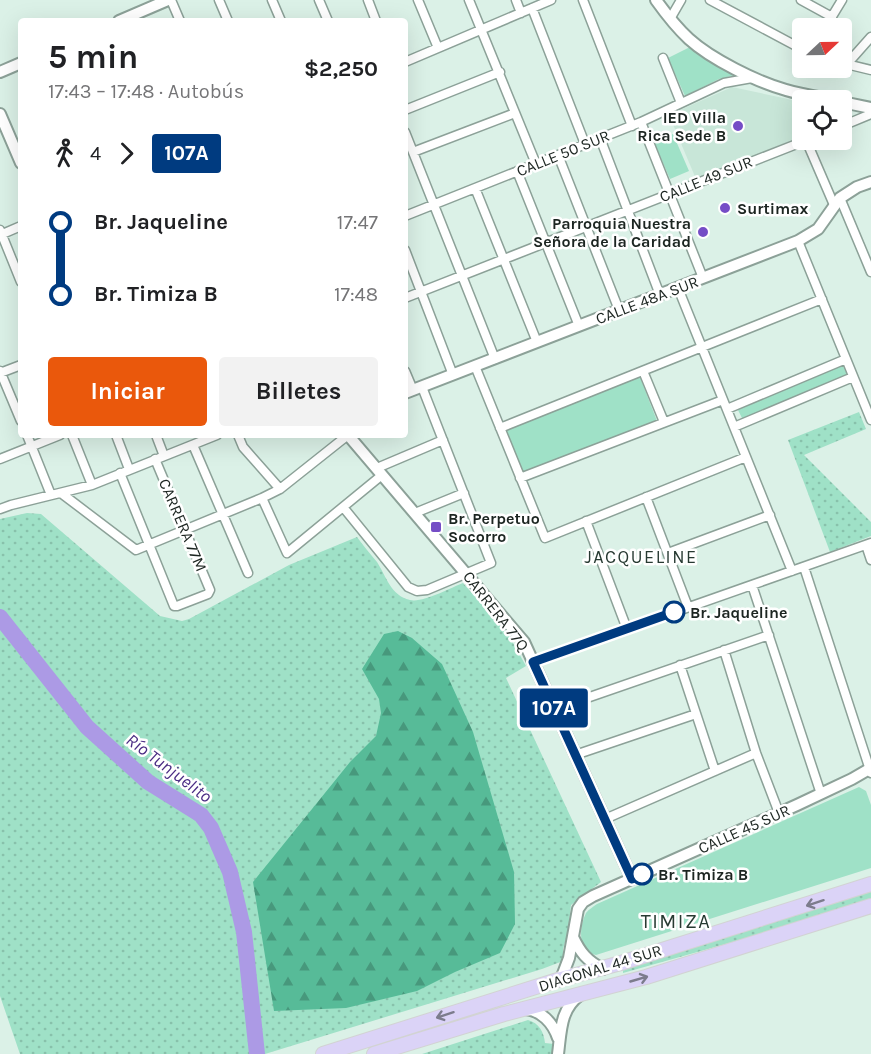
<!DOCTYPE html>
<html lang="es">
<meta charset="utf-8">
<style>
:root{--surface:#fff;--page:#f2f2f2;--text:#202124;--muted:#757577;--accent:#ea580c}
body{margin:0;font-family:Karla,sans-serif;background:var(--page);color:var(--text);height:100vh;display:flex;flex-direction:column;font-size:22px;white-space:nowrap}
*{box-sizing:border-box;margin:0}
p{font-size:20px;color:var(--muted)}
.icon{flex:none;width:33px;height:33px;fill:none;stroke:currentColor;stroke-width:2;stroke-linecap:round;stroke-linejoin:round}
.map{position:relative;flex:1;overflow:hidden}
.panel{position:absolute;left:18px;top:18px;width:390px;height:420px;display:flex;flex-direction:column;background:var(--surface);border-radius:6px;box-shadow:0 6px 24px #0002}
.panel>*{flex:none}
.badge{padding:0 12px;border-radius:4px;font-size:21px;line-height:39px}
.needle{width:39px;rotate:68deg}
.tools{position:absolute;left:792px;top:18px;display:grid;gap:12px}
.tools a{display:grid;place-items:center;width:60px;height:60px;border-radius:6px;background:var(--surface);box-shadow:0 6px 24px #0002;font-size:30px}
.map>.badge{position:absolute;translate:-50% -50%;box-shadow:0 0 0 3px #fff}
.legs{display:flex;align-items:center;gap:9px;height:66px;padding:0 30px;font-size:20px}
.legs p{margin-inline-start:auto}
.overview{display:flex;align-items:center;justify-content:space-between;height:102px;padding:0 30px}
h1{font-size:33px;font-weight:700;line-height:45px}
.button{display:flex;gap:12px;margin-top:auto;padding:12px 30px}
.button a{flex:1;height:69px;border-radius:6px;background:var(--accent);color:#fff;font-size:24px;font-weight:700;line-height:69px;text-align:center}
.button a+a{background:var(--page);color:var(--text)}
ul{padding:0 30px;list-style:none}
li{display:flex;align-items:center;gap:21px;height:72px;font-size:22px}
li i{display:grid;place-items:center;width:9px;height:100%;margin:0 8px;background:currentColor}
li i::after{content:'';width:15px;height:15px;margin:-8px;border:4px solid;border-radius:50%;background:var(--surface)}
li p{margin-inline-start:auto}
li:first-child i{background:linear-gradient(#0000 50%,currentColor 0)}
li:last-child i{background:linear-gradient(currentColor 50%,#0000 0)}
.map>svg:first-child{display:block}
.built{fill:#c8e6d8}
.grass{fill:url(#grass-dots)}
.forest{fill:url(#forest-firs)}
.green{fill:#9fe1c7}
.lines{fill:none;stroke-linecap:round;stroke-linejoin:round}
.river{stroke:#ac9ae5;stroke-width:16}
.minor-casing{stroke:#8ca198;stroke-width:11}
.tertiary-casing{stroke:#8ca198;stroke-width:14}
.primary-casing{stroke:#d2d3d3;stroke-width:16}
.minor{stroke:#fff;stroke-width:8}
.tertiary{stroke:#fff;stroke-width:10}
.primary{stroke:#dbd3f7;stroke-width:14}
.oneway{stroke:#7c7c8c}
.line-1-casing{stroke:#fff;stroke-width:14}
.line-1{stroke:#003b80;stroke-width:9}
.poi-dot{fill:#754dc6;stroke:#fff;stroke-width:2}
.stop-1-dot{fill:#fff;stroke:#003b80;stroke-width:3}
.labels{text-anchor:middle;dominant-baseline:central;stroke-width:5;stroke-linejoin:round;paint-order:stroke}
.poi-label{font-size:16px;font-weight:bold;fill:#1c2521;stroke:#fff;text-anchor:end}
.street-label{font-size:16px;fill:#1c2521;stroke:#fff}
.stop-label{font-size:16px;font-weight:bold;fill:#1c2521;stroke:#fff;text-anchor:start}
.neighbourhood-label{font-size:18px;letter-spacing:1.5px;fill:#273a32;stroke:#fff}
.water-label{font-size:18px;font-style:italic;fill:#4b2d84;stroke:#fff}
.quarter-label{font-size:20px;letter-spacing:1.5px;fill:#273a32;stroke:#fff}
</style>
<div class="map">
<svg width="871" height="1054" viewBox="0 0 871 1054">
<defs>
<pattern id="grass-dots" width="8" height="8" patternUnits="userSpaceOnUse" patternTransform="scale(1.5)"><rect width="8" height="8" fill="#9fe1c7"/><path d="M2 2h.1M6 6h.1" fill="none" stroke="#88c1ab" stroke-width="1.8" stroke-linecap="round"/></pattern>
<pattern id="forest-firs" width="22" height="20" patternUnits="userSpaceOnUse" patternTransform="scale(1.5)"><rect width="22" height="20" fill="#57bb98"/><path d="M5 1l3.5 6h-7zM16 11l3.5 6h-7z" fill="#47987c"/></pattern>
</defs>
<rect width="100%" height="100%" fill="#dbf1e7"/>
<path class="built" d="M 732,87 L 802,102 L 802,136 L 696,179 L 669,115 Z"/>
<path class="grass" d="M 859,412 L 866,429 L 804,455 L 871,522 L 871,536 L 830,552 L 788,440 Z
M 27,513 L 41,514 L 160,616 L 182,621 L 189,619 L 289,565 L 357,537 C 363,545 370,554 377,562 C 386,576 391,596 410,600 C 423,603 450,588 463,583 L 508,634 L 526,666 L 506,678 L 601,882 L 571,905 L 568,932 L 563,949 L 563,961 L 542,969 L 265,1054 L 20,1054 L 0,996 L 0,519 Z
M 871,890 L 871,899 L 800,923 L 623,973 L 623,970 L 653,959 Z
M 528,1020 C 539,1023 544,1032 545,1043 L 554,1044 L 552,1054 L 422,1054 Z"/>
<path class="forest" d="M 398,631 L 412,638 L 442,664 L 473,732 L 514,872 L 515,924 L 500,953 L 455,972 L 417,991 L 346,1008 L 274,1011 L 253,882 L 350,762 L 376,736 L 381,713 L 379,699 L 362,669 L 384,634 Z"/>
<path class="green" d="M 690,47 L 739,74 L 719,79 L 685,96 L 668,58 Z
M 673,134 L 689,171 L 670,179 L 654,142 Z
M 842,364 L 848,376 L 743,420 L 737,408 Z
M 640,377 L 657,421 L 523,474 L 506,430 Z
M 859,787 L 866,791 L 871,805 L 871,868 L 596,955 C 577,952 579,927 586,913 C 589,909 593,907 597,904 Z"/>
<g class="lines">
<path class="river" d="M 0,617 L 87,727 L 148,782 L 201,815 L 211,828 L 230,872 L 244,932 L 257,1054"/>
<g class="minor-casing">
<path id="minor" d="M 171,0 L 180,21
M 219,0 L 228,21
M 272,0 L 281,21
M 319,0 L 328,21
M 368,0 L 376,21
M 418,0 L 438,48
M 469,0 L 536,164
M 516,0 L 521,13
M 583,0 L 632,126
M 710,0 L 798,47
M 801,0 L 832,17
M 532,8 L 585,144
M 670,19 L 681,0
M 825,28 L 842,0
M 663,58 L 681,103
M 405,62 L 551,0
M 842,63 L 871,70
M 847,64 L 871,37
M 405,110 L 500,72
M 641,122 L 703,278
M 842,126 L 871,114
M 405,132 L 495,359
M 600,138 L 660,295
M 806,140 L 834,205
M 413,152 L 515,113
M 558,155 L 619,310
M 517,171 L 579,326
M 475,188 L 537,342
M 840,198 L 871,272
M 405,216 L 641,122 L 724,83 L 752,78
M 0,230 L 21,282
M 0,235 L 21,226
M 798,241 L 871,420
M 405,250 L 453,375
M 678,288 L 792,571
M 405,298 L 807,140
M 475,366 L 545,538 L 746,457
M 0,371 L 21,421
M 405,371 L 413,390
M 643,371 L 664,422
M 0,373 L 21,365
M 727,409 L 846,359
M 734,427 L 853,377
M 500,428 L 822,299
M 27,435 L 51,495
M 72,435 L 92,485
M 116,435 L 129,469
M 156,435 L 164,456
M 238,435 L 243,447 L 280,489
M 193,445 L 248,573
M 0,459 L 60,435
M 377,468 L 443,440
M 120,473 L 174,606 L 177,606 L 208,594 L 210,590 L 155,459
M 520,478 L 723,400
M 61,493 L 136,550 L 262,498 L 280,489 L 348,435
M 646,497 L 688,607
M 262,498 L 287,553 L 382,475
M 343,507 L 408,587 L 417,591 L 427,590 L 491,563 L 422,387
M 0,509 L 11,505 L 92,485 L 217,435
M 415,513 L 464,493
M 586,521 L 627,629
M 866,545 L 871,560
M 668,553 L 770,515
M 804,567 L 871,773
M 752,585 L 821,794
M 724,650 L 756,753 L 779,813
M 533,662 L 871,543
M 680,665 L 715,771
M 555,709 L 769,635
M 575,755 L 696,714
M 605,819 L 756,753"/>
</g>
<g class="tertiary-casing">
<path id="tertiary" d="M 656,0 C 666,14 676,27 689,39 C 711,59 757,82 786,90 C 802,95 820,97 836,100
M 119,21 L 168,0
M 0,72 L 21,63
M 842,102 L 871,108
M 0,114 L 21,163
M 405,393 L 798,241 L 818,229 L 840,198 L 857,187 L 871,182
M 348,435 L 524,642 L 632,879
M 573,937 C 580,952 587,961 603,969
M 561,979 L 569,958 L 578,909 L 583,902 L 593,896 L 797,805 L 852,779 L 871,768
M 525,1009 C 541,1010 553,1023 558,1038
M 558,1054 C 561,1032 560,1009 580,995"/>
</g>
<g class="primary-casing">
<path id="primary" d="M 323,1054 L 561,979 L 621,963 L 871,884
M 374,1054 L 504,1014 L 646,977 L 871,906"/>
</g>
<use href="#minor" class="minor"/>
<use href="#tertiary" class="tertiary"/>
<use href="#primary" class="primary"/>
</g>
<defs><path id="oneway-shaft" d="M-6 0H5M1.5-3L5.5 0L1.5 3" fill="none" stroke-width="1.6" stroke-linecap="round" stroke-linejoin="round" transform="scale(1.5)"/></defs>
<g class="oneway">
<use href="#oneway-shaft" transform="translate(815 903) rotate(162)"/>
<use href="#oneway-shaft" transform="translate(639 979) rotate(-16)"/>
<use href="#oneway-shaft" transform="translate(445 1015) rotate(162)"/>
</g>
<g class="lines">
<g class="line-1-casing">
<path id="line-1" d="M 642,874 L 632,879 L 533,662 L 674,612"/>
</g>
<use href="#line-1" class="line-1"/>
</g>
<g class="poi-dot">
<circle cx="738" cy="126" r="6"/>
<circle cx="725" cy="208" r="6"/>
<circle cx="703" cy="232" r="6"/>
<rect x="430" y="521" width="12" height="12" rx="3"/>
</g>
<g class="stop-1-dot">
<circle cx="674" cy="612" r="10"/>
<circle cx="642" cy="874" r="10"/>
</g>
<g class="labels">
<g class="poi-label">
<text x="726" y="117">IED Villa<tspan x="726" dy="18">Rica Sede B</tspan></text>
<text x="737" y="208" text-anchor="start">Surtimax</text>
<text x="691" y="223">Parroquia Nuestra<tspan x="691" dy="18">Señora de la Caridad</tspan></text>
<text x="448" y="518" text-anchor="start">Br. Perpetuo<tspan x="448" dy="18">Socorro</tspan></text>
</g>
<g class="street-label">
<text transform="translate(563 153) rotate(-22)">CALLE 50 SUR</text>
<text transform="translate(706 179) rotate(-22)">CALLE 49 SUR</text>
<text transform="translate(647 300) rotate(-21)">CALLE 48A SUR</text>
<text transform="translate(183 525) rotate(67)">CARRERA 77M</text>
<text transform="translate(496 611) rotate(52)">CARRERA 77Q</text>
<text transform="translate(744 829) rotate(-24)">CALLE 45 SUR</text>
<text transform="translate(600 968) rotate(-17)">DIAGONAL 44 SUR</text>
</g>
<g class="stop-label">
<text x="690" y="612">Br. Jaqueline</text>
<text x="658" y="874">Br. Timiza B</text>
</g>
<g class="neighbourhood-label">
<text x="641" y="557">JACQUELINE</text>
</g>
<g class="water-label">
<text transform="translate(169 768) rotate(37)">Río Tunjuelito</text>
</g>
<g class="quarter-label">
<text x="676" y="921">TIMIZA</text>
</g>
</g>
</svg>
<div class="tools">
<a><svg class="needle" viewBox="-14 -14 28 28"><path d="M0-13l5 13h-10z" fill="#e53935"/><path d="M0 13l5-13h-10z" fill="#757577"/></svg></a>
<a><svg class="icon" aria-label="locate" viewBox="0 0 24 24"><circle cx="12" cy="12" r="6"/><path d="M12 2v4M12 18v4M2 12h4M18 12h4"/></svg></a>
</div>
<b class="badge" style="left:554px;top:708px;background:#003b80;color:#fff">107A</b>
<section class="panel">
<div class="overview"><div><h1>5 min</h1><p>17:43 – 17:48 · Autobús</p></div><b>$2,250</b></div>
<div class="legs"><svg class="icon" aria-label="walk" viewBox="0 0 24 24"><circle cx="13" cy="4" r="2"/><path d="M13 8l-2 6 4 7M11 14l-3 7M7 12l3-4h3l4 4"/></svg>4<svg class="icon" aria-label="forward" viewBox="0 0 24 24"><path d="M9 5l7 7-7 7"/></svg><b class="badge" style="background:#003b80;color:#fff">107A</b></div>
<ul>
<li><i style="color:#003b80"></i><b>Br. Jaqueline</b><p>17:47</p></li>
<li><i style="color:#003b80"></i><b>Br. Timiza B</b><p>17:48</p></li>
</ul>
<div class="button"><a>Iniciar</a><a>Billetes</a></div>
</section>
</div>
